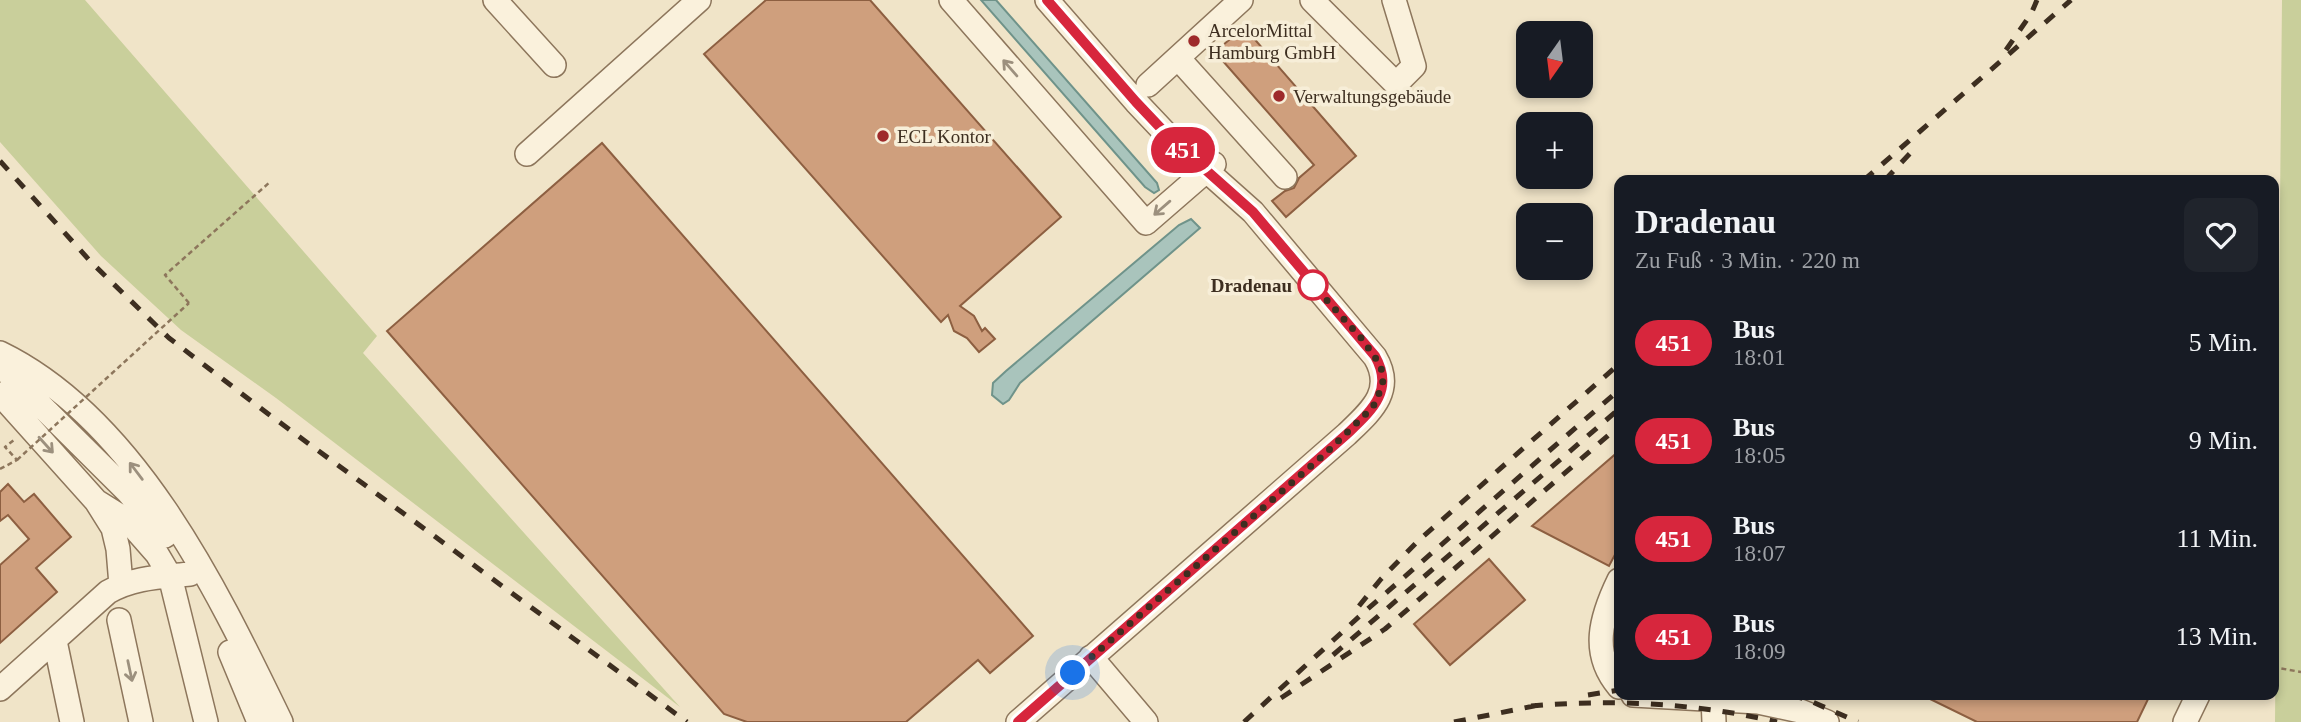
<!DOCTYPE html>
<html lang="de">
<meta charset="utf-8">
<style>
:root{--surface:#171b24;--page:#20242c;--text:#f1f3f6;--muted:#9ea1a6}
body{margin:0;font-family:"Times New Roman",serif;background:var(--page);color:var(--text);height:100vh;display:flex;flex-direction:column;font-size:26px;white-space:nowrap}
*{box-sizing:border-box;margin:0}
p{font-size:23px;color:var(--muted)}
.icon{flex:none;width:38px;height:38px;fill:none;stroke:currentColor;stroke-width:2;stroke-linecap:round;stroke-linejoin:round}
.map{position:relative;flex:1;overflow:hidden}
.side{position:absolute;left:1614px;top:175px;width:665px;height:525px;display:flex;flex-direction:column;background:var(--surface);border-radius:14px;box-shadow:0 4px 10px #0003}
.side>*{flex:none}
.badge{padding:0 14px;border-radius:23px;font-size:24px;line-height:46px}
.needle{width:46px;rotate:194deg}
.controls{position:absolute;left:1516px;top:21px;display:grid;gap:14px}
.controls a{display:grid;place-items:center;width:77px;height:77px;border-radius:14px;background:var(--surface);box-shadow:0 4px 10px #0003;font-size:35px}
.you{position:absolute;width:35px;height:35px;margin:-18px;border:5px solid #fff;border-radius:50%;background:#1a73e8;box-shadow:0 0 0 10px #1a73e833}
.map>.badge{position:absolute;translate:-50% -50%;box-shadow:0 0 0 4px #fff}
.round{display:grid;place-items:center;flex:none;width:74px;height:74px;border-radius:14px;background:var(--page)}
.head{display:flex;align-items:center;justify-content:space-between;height:119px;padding:0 21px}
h1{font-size:33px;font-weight:800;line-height:52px}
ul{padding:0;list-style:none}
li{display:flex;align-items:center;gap:21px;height:98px;padding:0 21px}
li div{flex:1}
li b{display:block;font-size:26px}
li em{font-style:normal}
li .badge{min-width:77px;font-weight:700;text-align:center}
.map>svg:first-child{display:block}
.green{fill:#c9cf9b}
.water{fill:#a9c4bc;stroke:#6f938a;stroke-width:2}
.building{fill:#cf9f7d;stroke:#8d5f41;stroke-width:2}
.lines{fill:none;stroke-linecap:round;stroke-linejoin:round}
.minor-casing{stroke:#8d765c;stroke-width:26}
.path{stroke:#8d765c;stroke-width:2.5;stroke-dasharray:5 3.5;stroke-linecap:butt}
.minor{stroke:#faf1dc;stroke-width:23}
.rail{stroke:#3d2e20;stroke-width:5;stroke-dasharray:12 12;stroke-linecap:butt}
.path-bridge{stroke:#8d765c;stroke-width:2.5;stroke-dasharray:5 3.5;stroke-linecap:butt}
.oneway{stroke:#9c907e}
.line-casing{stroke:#fff;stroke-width:16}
.line{stroke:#d7263d;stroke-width:10}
.walk{stroke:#3d2e20;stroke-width:7;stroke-dasharray:0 12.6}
.poi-dot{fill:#9e2a2b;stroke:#f7eed8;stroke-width:2.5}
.stop-dot{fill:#fff;stroke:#d7263d;stroke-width:3.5}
.labels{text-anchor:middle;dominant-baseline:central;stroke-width:7;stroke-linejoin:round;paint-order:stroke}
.poi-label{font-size:19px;fill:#3d2e20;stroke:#f7eed8;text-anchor:start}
.stop-label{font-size:19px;font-weight:bold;fill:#3d2e20;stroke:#f7eed8;text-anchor:end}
</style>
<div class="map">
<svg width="2301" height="722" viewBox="0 0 2301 722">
<rect width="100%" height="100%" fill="#f0e4c8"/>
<path class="green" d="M 0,0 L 85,0 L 377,336 L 363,353 L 680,707 L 276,398 L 181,330 L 101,256 L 0,142 Z
M 2282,0 L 2301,0 L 2301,722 L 2275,722 Z"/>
<path class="water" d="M 981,0 L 996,0 L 1157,183 L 1159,190 L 1154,193 L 1145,187 Z
M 1191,219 L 1200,228 L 1020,383 L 1009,400 L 1003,404 L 992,395 L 993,383 L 1006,371 L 1179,225 Z"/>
<path class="building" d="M 766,0 L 870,0 L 1061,217 L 960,306 L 974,316 L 982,331 L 985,328 L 995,339 L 979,352 L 967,338 L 954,331 L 948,315 L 941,322 L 704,54 Z
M 1244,27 L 1356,156 L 1286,217 L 1272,201 L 1285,191 L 1294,188 L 1299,178 L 1314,165 L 1215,52 Z
M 602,143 L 1033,636 L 990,673 L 978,660 L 906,722 L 747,722 L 724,714 L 387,331 Z
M 1619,451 L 1619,547 L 1609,566 L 1532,526 Z
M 8,484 L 24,502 L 34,494 L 71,537 L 36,568 L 57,592 L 0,643 L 0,565 L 29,539 L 8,515 L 0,521 L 0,492 Z
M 1489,559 L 1525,600 L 1450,665 L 1414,624 Z
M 1922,695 L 2150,695 L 2137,722 L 1977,722 Z"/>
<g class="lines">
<g class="minor-casing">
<path id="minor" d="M 495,0 L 554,65
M 951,0 L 1146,223 L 1214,164
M 1312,0 L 1396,84 L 1414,66 L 1394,0
M 1178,58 L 1285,177
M 1148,85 L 1241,0
M 527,154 L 699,0
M 0,353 C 136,419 218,592 281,722
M 0,365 L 128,492 L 165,536
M 0,394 L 96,501 L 113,528 L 118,549 L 121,585
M 96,501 L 128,521 L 157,554 L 170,576 L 206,722
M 1619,580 C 1601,617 1590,653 1619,687
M 119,620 L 141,722
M 55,641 L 72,722
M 230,652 L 259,722
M 1091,657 L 1146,722
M 0,689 L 108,592 C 134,577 161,577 190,574
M 1633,695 L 1758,702 L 1800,711 L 1827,722
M 1713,698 L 1714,722
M 1018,722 L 1347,434 C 1371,411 1395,391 1375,357 L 1253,212 L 1171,139 L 1136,102 L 1047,0
M 2185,722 L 2198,695"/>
</g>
<path class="path" d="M 189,303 L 165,275 L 270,182
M 0,469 L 17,460 L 5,447 L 14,440
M 2273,667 L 2301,672"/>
<use href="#minor" class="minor"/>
<path class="rail" d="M 2006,50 L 2031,14 L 2037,0
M 0,161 L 91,262 L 169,338 L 267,413 L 687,722
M 1864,180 L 2071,0
M 1885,180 L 1916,147
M 1359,606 L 1381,579 L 1418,541 L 1619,364
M 1333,655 L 1619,409
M 1588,695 L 1619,690
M 1791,695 L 1808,700 L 1858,722
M 1281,698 L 1385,629 L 1619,426
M 1531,706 C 1612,699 1697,703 1777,722
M 1244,722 L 1363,613 L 1619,390
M 1454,722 L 1539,705"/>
<path class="path-bridge" d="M 17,460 L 189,303"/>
</g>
<defs><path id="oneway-shaft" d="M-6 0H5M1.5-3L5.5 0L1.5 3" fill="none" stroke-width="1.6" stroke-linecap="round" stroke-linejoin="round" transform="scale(1.75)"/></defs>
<g class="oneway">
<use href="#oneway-shaft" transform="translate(1010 68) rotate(-131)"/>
<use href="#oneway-shaft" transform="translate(1162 208) rotate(139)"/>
<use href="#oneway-shaft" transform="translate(46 445) rotate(48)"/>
<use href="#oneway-shaft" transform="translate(136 471) rotate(-127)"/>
<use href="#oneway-shaft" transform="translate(130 671) rotate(78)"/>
</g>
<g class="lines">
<g class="line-casing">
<path id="line" d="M 1018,722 L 1347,434 C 1371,411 1395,391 1375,356 L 1253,212 L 1171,139 L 1136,102 L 1047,0"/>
</g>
<use href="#line" class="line"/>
<path class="walk" d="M 1073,673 L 1326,453 L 1373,407 L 1383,384 L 1381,366 L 1362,339 L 1313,285"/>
</g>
<g class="poi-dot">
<circle cx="1194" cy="41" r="7"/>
<circle cx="1279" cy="96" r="7"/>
<circle cx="883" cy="136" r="7"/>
</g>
<circle class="stop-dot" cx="1313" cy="285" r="14"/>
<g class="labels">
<g class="poi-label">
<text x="1208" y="30">ArcelorMittal<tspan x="1208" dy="22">Hamburg GmbH</tspan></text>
<text x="1293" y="96">Verwaltungsgebäude</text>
<text x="897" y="136">ECL Kontor</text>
</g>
<g class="stop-label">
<text x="1292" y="285">Dradenau</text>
</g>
</g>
</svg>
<div class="controls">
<a><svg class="needle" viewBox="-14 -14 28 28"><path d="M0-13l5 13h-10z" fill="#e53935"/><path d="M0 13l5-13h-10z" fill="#9ea1a6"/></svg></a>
<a>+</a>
<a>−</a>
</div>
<div class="you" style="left:1073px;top:673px"></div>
<b class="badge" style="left:1183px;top:150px;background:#d7263d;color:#fff">451</b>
<section class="side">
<div class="head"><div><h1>Dradenau</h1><p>Zu Fuß · 3 Min. · 220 m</p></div><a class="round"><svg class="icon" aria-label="heart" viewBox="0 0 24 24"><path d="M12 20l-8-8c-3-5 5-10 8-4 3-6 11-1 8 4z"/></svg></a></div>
<ul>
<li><span class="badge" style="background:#d7263d;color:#fff">451</span><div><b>Bus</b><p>18:01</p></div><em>5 Min.</em></li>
<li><span class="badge" style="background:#d7263d;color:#fff">451</span><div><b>Bus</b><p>18:05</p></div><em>9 Min.</em></li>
<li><span class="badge" style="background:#d7263d;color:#fff">451</span><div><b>Bus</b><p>18:07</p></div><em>11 Min.</em></li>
<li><span class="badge" style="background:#d7263d;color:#fff">451</span><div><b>Bus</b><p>18:09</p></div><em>13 Min.</em></li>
</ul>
</section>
</div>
